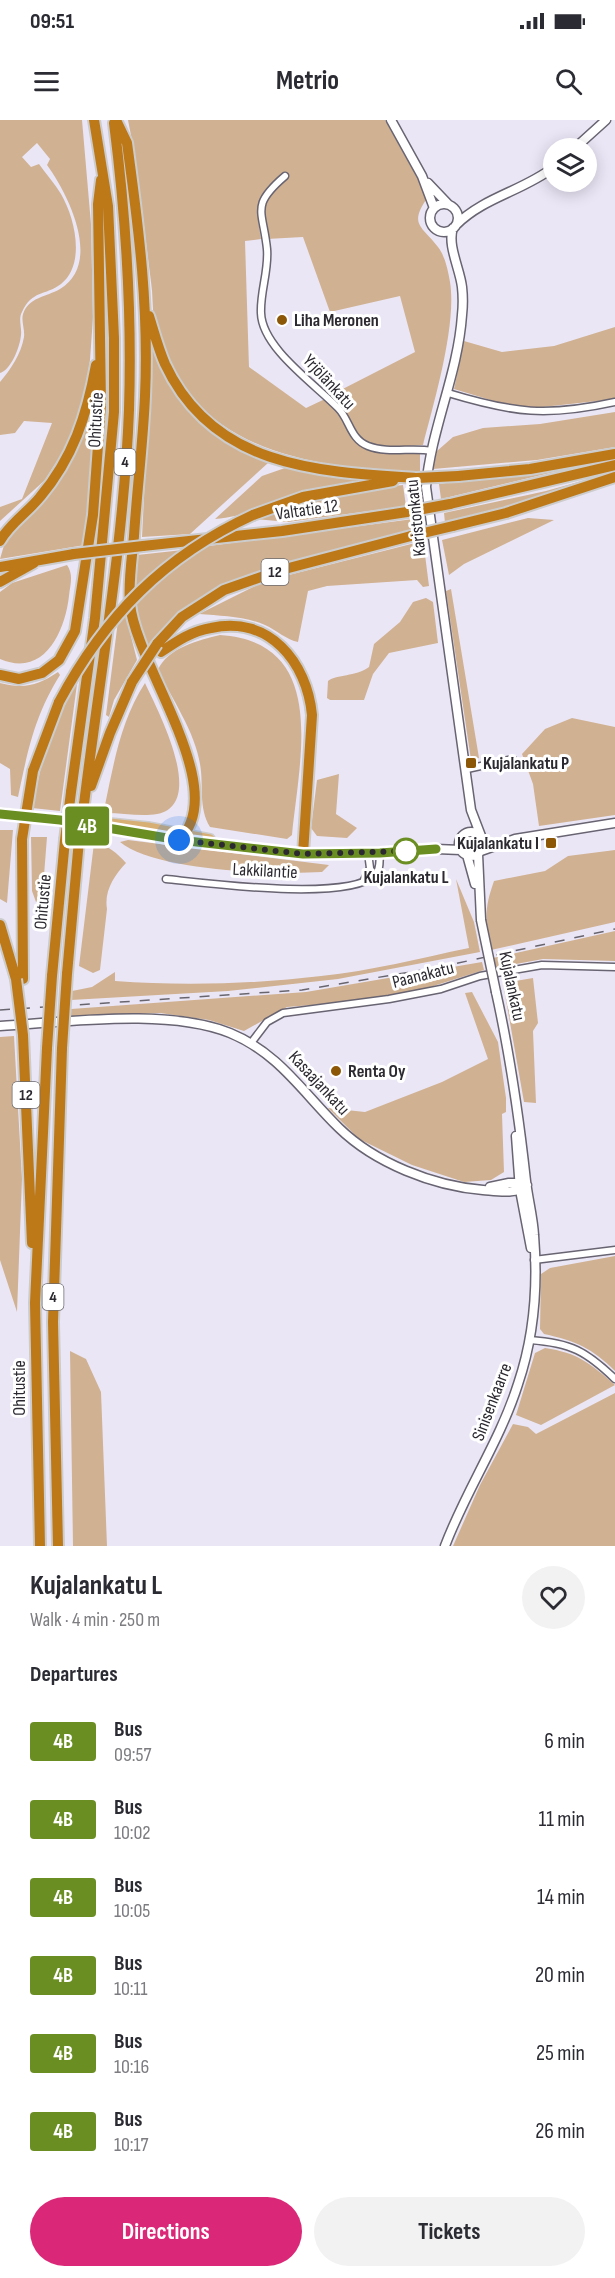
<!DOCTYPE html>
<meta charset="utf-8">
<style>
:root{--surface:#fff;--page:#f2f2f3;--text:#2b2b33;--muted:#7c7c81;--accent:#db2777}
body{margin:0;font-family:"Sofia Sans Condensed",sans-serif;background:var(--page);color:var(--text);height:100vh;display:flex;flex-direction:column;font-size:22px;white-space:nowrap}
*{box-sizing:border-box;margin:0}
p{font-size:20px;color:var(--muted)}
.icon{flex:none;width:33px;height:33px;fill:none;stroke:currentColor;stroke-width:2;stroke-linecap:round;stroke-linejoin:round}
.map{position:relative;height:1426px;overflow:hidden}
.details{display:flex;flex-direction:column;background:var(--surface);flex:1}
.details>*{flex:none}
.badge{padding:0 12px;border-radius:4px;font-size:21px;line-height:39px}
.fabs{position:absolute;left:543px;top:18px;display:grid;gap:12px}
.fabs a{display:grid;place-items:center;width:54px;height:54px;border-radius:50%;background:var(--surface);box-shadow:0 3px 15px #0003;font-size:30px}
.you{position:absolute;width:30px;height:30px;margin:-15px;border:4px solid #fff;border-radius:50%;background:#1a73e8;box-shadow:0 0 0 9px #1a73e833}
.map>.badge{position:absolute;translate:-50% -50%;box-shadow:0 0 0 3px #fff}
h2{padding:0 30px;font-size:22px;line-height:54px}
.round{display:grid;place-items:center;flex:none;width:63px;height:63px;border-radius:32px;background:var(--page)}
.summary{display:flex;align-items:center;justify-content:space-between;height:102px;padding:0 30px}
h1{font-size:28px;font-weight:700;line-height:45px}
.cta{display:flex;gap:12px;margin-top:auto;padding:12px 30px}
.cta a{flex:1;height:69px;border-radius:36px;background:var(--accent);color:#fff;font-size:24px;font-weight:700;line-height:69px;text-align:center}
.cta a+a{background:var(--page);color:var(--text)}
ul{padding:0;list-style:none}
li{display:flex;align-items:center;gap:18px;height:78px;padding:0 30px}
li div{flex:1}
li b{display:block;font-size:22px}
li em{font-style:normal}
li .badge{min-width:66px;font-weight:700;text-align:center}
.status{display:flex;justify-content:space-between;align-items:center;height:42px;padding:0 30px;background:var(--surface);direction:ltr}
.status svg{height:16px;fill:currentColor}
header{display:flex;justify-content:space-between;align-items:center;height:78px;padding:0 30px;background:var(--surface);font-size:27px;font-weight:700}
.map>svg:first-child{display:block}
.green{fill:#d0b292}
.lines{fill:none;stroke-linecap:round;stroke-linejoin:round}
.street-casing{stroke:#696471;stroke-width:9}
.secondary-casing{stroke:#696471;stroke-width:11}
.primary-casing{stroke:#cccccd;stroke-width:12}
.highway-casing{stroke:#cccccd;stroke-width:14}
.street{stroke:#fff;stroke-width:6}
.secondary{stroke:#fff;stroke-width:8}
.primary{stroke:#d7ae74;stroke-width:9}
.highway{stroke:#bd7818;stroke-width:10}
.rail{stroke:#68656f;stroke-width:1.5;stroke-dasharray:10 10;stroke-linecap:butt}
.secondary-bridge-casing{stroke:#696471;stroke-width:11;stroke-linecap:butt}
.highway-bridge-casing{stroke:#cccccd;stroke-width:14;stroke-linecap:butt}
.secondary-bridge{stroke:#fff;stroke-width:8}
.highway-bridge{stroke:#bd7818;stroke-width:10}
.line-casing{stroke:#fff;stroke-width:14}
.line{stroke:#6b8e23;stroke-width:9}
.walk{stroke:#2c2a30;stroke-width:6;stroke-dasharray:0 10.8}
.poi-dot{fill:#8c5707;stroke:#fff;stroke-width:2}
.stop-dot{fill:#fff;stroke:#6b8e23;stroke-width:3}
.labels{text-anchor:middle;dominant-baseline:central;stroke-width:6;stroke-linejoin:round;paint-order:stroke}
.shield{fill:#fff;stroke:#6b6a6e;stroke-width:1.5}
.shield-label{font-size:16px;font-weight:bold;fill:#2c2a30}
.poi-label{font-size:18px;font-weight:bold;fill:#2c2a30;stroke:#fff;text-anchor:start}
.street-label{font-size:18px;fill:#2c2a30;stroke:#fff}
.stop-label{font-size:18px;font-weight:bold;fill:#2c2a30;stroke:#fff}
</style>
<div class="status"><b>09:51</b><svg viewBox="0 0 49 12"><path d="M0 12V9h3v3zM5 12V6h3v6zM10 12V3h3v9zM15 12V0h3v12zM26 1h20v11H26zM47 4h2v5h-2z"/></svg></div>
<header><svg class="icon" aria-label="menu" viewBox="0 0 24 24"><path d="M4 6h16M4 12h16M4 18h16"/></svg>Metrio<svg class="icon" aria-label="search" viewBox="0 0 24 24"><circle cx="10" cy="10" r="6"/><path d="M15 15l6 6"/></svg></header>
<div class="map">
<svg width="615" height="1426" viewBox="0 0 615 1426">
<rect width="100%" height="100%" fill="#ebe6f6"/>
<path class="green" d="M 0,0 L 82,0 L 91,104 L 93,197 L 90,240 L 83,286 L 69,322 L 45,360 L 0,401 L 0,387 L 22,379 L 52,303 L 24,301 L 15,313 L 0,315 L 0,262 C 11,249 21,234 24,217 C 25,210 21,201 23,194 C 29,177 46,177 60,169 C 103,143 68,74 47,45 L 50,39 L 37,23 L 22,37 L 31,47 L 39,44 C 46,54 55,64 61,74 C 75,98 86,144 61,164 C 45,176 32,170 22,192 C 18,199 22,207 21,215 C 20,227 11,250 0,253 Z
M 128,0 L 385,0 L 428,77 C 408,105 422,106 438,127 C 445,136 448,150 450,162 C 457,205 434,282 423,325 C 403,326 369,332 357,313 C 347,299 343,287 329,276 L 415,232 L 400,176 L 330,192 L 303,117 L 267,119 C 261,83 262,82 285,53 C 256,76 255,84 261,119 L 245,121 L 249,247 L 306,288 L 325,279 C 341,293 341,301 352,318 C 365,336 400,333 420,334 L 420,352 C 307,348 182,330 154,198 C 152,186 153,174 151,162 C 144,108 139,53 128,0 Z
M 615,207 L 615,279 L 534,288 L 497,282 L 454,269 L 464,221 L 502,232 L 554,226 Z
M 148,209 L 199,299 L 229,324 L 268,343 L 190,414 L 142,417 L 150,256 Z
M 97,261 L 85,425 L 0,439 L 7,415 L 51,368 Z
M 615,292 L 615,327 L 537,340 L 433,349 L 437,331 L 453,317 L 483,308 L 540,304 Z
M 600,341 L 441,379 L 439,364 Z
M 285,348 L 376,360 C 350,363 324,366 299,373 C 270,382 245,397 215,399 L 262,356 Z
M 614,352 L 531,383 L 445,403 L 444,393 L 546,371 Z
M 403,365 L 406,386 L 288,402 L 255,399 C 304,381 351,370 403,365 Z
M 528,398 L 554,400 L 464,444 L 449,455 L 442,420 Z
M 413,399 L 412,411 L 331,431 L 229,463 L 201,478 L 176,498 L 147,530 L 141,512 L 136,480 L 201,427 Z
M 419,422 L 424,427 L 429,466 L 423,467 L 417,460 L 327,466 L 308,471 L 298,522 C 287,520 276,510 265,505 C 244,496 221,496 199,494 L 265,461 Z
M 183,430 L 135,468 L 137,435 Z
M 67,445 C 74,455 70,465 69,476 C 65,512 44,558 0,539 L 0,472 L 12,463 Z
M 451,469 L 479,638 L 471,640 L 446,471 Z
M 426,478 L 433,482 L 438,523 L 389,533 L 373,554 L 364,580 L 330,580 L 327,578 L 328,561 C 337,554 355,557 369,547 L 374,524 L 400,502 L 413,482 Z
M 125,493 L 137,540 L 114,580 L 109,597 L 106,595 L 118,501 Z
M 220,515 C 330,522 299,640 292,715 L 287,719 L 210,707 C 198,687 204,666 200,644 C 195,612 172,579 158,550 C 167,528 199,520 220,515 Z
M 58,552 L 60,555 C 34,597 28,630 18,677 L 11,675 L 10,649 L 0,643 L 0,563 C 24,569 37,566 58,552 Z
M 145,563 C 157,589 208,684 157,694 C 142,697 122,693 106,693 L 105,685 C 114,642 121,600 145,563 Z
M 77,564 L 60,691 L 32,688 L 45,629 L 71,569 Z
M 572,598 L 615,607 L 615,695 L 539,706 L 533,664 L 522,634 L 545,609 Z
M 339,654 L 336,694 L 357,708 L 347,718 L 317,716 L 311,708 L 317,660 Z
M 0,710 L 13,710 L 7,783 L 0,779 Z
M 31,717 L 47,717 L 42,781 L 36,782 L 32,771 Z
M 128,720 L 329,745 L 322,752 C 275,755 155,751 120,722 Z
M 94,723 C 108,725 117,733 126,743 C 114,756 104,771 107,789 L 100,850 L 93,853 L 79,846 Z
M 615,730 L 615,802 L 491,830 C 485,801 484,789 494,761 L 545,751 L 568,736 Z
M 456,759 L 474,802 L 480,832 L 338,859 L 228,871 L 71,880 L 72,871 L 92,867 L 115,852 L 115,861 C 183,866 253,864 321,856 C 371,851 420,838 469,828 Z
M 615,811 L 615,841 L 543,839 L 495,848 L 493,838 Z
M 482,842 L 484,850 L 424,869 L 349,882 L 287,887 L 244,911 L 209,900 L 160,893 L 70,897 L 71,889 L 306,872 Z
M 533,858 L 538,903 L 533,911 L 536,983 L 524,982 L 503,863 Z
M 472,872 L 498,922 L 506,978 L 506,992 L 502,994 L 504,1052 L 491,1060 L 464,1062 L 412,1045 L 359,1019 L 328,988 L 365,992 L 442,962 L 488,939 L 465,873 Z
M 14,916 L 22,1059 L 17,1192 L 0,1140 L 0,917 Z
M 615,1136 L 615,1251 C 592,1228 576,1221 544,1214 L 540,1209 L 541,1154 L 550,1148 Z
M 545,1228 C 578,1233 590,1243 615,1265 L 541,1305 L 516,1295 L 535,1233 Z
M 70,1231 L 86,1239 L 101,1272 L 107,1426 L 73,1426 Z
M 615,1273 L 615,1426 L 453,1426 L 480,1365 L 513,1304 L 528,1307 L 536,1314 Z"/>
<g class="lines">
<g class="street-casing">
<path id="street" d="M 285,56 C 250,86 263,90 267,129 C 269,150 260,172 261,193 C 262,228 315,264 338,288 C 350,300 350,319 368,326 C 388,334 412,327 432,331
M 448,273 C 514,293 547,297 615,282
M 467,649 L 513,639
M 166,759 C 206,763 348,782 375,755 C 381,749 379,741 380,733
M 364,760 L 370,748 L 368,733
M 251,923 L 267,902 L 283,893 L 389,879 L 441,869 L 480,856 L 542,845 L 615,847
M 534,1140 L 615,1130
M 530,1220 C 571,1223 586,1231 615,1259"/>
</g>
<g class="secondary-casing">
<path id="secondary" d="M 391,0 L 422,56 L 434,88
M 575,28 L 606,0
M 428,63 L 448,84
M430 98a14 14 0 1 1 28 0a14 14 0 1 1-28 0Z
M 456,105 C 484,77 523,71 554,47
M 453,108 C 447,125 460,149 462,167 C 463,176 463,186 462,195 C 458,254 431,309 426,367 L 471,690 L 481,716
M459 724a12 12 0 1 1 24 0a12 12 0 1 1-24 0Z
M 481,731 L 515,719 L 615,703
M 303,734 L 380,733 L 436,729 L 461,730
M 478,734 L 481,800
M 467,735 L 475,764
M 0,906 C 68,902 168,888 230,913 C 279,933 303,973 339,1008 C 375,1043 433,1066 483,1070 C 496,1071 516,1075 527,1065
M 516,1016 L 520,1070 L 531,1128
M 490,1067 L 509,1063 L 524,1063
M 445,1426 C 466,1370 500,1321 518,1264 C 534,1217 538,1165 534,1115 C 533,1097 528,1079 526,1061 C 519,997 510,935 496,872"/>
</g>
<g class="primary-casing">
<path id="primary" d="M 0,693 L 60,700 L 179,720 L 303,734
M 81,700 L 148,707 L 210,719"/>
</g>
<g class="highway-casing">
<path id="highway" d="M 116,0 L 127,23 C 139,110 149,189 145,276 C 143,323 137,369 134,416 C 132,438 128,462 130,484 C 136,546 232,670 179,720
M 149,196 C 154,212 158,228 165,244 C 213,347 317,352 417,358
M 458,356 L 530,349 L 615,334
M 450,384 L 615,345
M 253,395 L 303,377 L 393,361
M 453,406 L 506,393 L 615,357
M 0,421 C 9,404 28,392 40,377 C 73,338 87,295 96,245
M 143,426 L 282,411 L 407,392
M 0,447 L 74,434
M 0,462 L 34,443
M 157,524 L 182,497 L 224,470 L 281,450 L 411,416
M 161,532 C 177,521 192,511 211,508 C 269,495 307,542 312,595 L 303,734
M 0,555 L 19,559 L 42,553 L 59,540 L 75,511 L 93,395 L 101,284 L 98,84 L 101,60
M 33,651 L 59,582
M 91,666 L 110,613 L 132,562
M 71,672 L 95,498 L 114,292 L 114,218 L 108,86 L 94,0
M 84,684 C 100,553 124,421 129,290 C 132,195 126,97 114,3
M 22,719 L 23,859
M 0,805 L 16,859
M 67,854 L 79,720
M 52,856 L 65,720
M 23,915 L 32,1123
M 40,1426 L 35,1183 L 47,928
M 58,1426 L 53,1202 L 62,928"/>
</g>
<use href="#street" class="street"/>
<use href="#secondary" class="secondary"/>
<use href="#primary" class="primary"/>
<use href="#highway" class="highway"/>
<path class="rail" d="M 0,890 L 302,870 L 435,848 L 615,809"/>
<g class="secondary-bridge-casing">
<path id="secondary-bridge" d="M 481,800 L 496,872"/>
</g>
<g class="highway-bridge-casing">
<path id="highway-bridge" d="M 417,358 L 458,356
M 407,392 L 450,384
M 411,416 L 453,406
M 74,434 L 143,426
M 132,562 L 157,524
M 59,582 C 105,496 164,436 253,395
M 22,719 L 33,651
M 65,720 L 71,672
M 79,720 L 84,684
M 16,859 L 23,915
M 47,928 L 52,856
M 62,928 L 67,854"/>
</g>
<use href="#secondary-bridge" class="secondary-bridge"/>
<use href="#highway-bridge" class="highway-bridge"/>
</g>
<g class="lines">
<g class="line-casing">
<path id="line" d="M 0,694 L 60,700 L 179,720 L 303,734 L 380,733 L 436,729"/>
</g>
<use href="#line" class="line"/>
<path class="walk" d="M 179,720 L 303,734 L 406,731"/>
</g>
<g class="poi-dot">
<circle cx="282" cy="200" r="6"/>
<rect x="465" y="637" width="12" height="12" rx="3"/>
<rect x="545" y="717" width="12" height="12" rx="3"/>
<circle cx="336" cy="951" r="6"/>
</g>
<circle class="stop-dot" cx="406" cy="731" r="12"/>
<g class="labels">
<g class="shield">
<rect x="114.5" y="329" width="21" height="26" rx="4.5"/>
<rect x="261.5" y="439" width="27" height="26" rx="4.5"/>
<rect x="12.5" y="962" width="27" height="26" rx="4.5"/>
<rect x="42.5" y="1164" width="21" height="26" rx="4.5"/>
</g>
<g class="shield-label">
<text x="125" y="342">4</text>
<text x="275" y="452">12</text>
<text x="26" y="975">12</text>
<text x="53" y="1177">4</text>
</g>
<g class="poi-label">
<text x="294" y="200">Liha Meronen</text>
<text x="483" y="643">Kujalankatu P</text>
<text x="539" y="723" text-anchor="end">Kujalankatu I</text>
<text x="348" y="951">Renta Oy</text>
</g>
<g class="street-label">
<text transform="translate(329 262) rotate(47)">Yrjölänkatu</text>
<text transform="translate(96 300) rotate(-87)">Ohitustie</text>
<text transform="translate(307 390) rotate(-8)">Valtatie 12</text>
<text transform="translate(416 398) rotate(-96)">Karistonkatu</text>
<text transform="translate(265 751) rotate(3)">Lakkilantie</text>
<text transform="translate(43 782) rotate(-85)">Ohitustie</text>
<text transform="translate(423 855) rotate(-14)">Paanakatu</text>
<text transform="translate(512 866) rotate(78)">Kujalankatu</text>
<text transform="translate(319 963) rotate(47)">Kasaajankatu</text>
<text transform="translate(19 1268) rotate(-90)">Ohitustie</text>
<text transform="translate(492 1282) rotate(-69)">Sinisenkaarre</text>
</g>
<g class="stop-label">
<text x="406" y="757">Kujalankatu L</text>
</g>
</g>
</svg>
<div class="fabs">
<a><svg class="icon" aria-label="layers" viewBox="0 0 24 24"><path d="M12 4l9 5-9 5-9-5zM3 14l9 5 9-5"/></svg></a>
</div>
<div class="you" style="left:179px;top:720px"></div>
<b class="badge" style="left:87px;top:706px;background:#6b8e23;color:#fff">4B</b>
</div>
<section class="details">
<div class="summary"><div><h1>Kujalankatu L</h1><p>Walk · 4 min · 250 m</p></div><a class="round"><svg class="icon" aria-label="heart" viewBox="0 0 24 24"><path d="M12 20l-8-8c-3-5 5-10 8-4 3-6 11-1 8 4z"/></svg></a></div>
<h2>Departures</h2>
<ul>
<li><span class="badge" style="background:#6b8e23;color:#fff">4B</span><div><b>Bus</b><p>09:57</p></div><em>6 min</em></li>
<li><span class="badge" style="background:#6b8e23;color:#fff">4B</span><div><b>Bus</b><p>10:02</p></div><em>11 min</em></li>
<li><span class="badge" style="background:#6b8e23;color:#fff">4B</span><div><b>Bus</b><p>10:05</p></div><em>14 min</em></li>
<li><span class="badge" style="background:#6b8e23;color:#fff">4B</span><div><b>Bus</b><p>10:11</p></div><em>20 min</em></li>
<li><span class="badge" style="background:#6b8e23;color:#fff">4B</span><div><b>Bus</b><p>10:16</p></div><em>25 min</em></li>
<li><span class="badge" style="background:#6b8e23;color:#fff">4B</span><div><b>Bus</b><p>10:17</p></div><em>26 min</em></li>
</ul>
<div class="cta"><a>Directions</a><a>Tickets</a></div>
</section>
